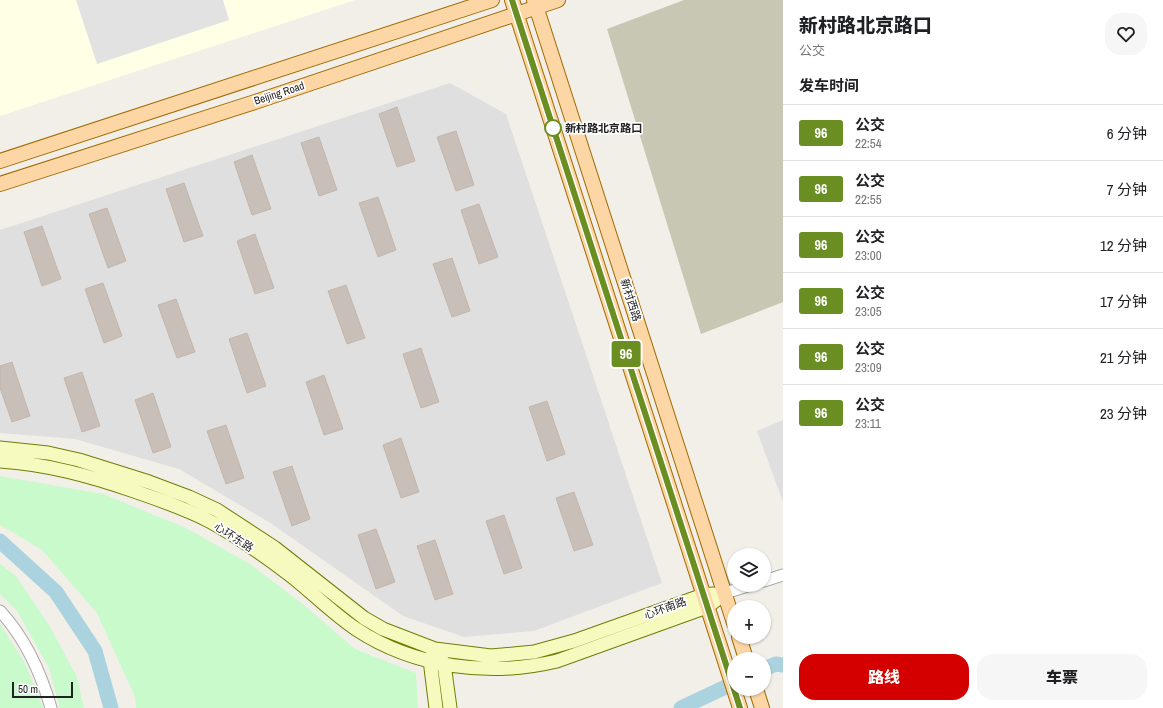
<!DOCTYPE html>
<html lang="zh">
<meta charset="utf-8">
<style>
:root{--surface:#fff;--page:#f6f6f6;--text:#202124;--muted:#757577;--line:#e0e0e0;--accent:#d40000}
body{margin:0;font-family:"Archivo Narrow","Noto Sans SC",sans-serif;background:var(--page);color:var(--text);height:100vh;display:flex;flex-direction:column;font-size:15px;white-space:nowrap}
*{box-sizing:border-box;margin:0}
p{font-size:13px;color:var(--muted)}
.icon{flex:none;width:22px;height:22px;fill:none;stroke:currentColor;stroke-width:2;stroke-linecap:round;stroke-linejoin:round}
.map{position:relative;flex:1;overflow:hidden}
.details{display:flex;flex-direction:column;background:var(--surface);width:380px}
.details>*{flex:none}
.badge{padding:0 8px;border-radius:3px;font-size:14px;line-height:26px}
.fabs{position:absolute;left:727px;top:548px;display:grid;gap:8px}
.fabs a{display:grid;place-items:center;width:44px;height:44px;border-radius:50%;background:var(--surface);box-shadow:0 1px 3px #0004;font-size:20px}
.scale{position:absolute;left:12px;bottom:10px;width:61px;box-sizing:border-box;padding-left:4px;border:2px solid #222;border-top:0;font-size:11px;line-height:14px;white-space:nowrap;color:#222;-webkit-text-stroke:3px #fff;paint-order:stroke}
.map>.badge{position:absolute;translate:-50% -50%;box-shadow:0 0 0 2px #fff}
h2{padding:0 16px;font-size:15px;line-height:36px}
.round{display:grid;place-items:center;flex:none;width:42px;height:42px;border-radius:16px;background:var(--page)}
.head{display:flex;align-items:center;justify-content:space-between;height:68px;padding:0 16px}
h1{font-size:19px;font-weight:800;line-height:30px}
.button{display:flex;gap:8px;margin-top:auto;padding:8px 16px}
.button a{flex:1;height:46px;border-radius:16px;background:var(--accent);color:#fff;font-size:16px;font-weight:800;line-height:46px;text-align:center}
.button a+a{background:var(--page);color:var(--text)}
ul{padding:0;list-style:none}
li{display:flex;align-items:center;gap:12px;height:56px;padding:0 16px;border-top:1px solid var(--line)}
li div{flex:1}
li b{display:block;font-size:15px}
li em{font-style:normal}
li .badge{min-width:44px;font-weight:700;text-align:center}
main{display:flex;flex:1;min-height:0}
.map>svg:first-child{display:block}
.residential{fill:#e0dfdf}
.education{fill:#ffffe5}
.construction{fill:#c7c7b4}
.park{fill:#c8facc}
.parking{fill:#e2e2e2}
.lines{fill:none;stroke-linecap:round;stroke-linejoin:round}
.river{stroke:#aad3df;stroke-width:15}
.building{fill:#c7bfb8;stroke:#c4b6ab}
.tertiary-casing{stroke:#a9a9a9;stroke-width:13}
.secondary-casing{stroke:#707d05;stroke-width:15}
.primary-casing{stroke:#a06b00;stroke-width:16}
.tertiary{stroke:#fff;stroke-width:11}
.secondary{stroke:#f7fabf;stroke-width:13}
.primary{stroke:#fcd6a4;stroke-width:14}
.line-casing{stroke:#fff;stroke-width:9}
.line{stroke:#6b8e23;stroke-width:6}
.stop-dot{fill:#fff;stroke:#6b8e23;stroke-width:2}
.labels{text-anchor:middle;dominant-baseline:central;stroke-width:3.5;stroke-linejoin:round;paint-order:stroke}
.street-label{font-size:11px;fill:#222;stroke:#fff}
.stop-label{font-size:11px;font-weight:bold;fill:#222;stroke:#fff;text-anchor:start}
</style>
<main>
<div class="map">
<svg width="783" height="708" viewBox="0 0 783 708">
<rect width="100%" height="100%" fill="#f2efe9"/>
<path class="residential" d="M 450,83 L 506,114 L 662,583 L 534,631 L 464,637 L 403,616 L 272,524 L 179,469 L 75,439 L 0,433 L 0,230 Z
M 783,420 L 783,502 L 757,431 Z"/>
<path class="education" d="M 0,0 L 355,0 L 0,116 Z"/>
<path class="construction" d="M 684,0 L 783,0 L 783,302 L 701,334 L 607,29 Z"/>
<path class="park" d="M 0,476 L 103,494 L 186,528 L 250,564 L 304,605 L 355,649 L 416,673 L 418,708 L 136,708 L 135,697 L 97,613 L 42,550 L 0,525 Z
M 0,564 L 16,576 L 49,625 L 77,677 L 84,708 L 60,708 L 49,668 L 17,611 L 0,594 Z
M 0,624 L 25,663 L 43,708 L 0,708 Z"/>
<path class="parking" d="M 76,0 L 223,0 L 229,20 L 97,64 Z"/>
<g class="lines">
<path class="river" d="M 0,541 L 56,592 L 95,651 L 111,708
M 764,669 L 776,664 L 783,665
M 681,708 L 734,683"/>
</g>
<path class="building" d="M 397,107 L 415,161 L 397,167 L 379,114 Z
M 456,131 L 474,185 L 456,191 L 437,137 Z
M 319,137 L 337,190 L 319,196 L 301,143 Z
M 252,155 L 271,209 L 252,215 L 234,162 Z
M 184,183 L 203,236 L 184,242 L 166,189 Z
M 378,197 L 396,250 L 378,257 L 359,203 Z
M 479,204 L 498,257 L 479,264 L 461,210 Z
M 107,208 L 126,261 L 108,268 L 89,214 Z
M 42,226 L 61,279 L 42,286 L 24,232 Z
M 255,234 L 274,288 L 255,294 L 237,241 Z
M 452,258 L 470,311 L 452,317 L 433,264 Z
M 103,283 L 122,336 L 104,343 L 85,289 Z
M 346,285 L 365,338 L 347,344 L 328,291 Z
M 176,299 L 195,352 L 177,358 L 158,305 Z
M 247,333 L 266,386 L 247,393 L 229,339 Z
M 421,348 L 439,402 L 421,408 L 403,354 Z
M 12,362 L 30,416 L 12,422 L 0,388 L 0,366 Z
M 82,372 L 100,426 L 82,432 L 64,378 Z
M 324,375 L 343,429 L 324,435 L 306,382 Z
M 153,393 L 171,447 L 153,453 L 135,400 Z
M 547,401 L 565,454 L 547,461 L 529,407 Z
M 226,425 L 244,478 L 226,484 L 207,431 Z
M 401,438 L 419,492 L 401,498 L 383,445 Z
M 292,466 L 310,519 L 292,526 L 273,472 Z
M 574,492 L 593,545 L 574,551 L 556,498 Z
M 504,515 L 522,568 L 504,574 L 486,521 Z
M 376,529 L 395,582 L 376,589 L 358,535 Z
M 435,540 L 453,594 L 435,600 L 417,546 Z"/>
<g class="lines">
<g class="tertiary-casing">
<path id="tertiary" d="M 764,581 L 783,575
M 725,593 L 751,585
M 0,611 C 25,638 41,673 51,708"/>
</g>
<g class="secondary-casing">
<path id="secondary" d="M 0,448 L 48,453 L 79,460 L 149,482 L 189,497 L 217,510 L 275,548 L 364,618 L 383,629 L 435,649 L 491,656 L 534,652 L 574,641 L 703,595 L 713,594
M 0,461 C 47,464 90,476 134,491 C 160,500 187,509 211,522 C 238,537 265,556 290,575 C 312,592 332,613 356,629 C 415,668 490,677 557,661 L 707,607 L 725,593
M 433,653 L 430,660 L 436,708
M 440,657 L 444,664 L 450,708"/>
</g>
<g class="primary-casing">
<path id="primary" d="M 512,0 L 740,708
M 534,0 L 734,623
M 0,161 L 492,0
M 0,184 L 255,102 L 558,0
M 739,637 L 746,659
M 756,689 L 762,708"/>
</g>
<use href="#tertiary" class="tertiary"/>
<use href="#secondary" class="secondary"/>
<use href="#primary" class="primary"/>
</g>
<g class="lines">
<g class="line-casing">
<path id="line" d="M 512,0 L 740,708"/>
</g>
<use href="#line" class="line"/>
</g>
<circle class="stop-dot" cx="553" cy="128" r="8"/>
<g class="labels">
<g class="street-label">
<text transform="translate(279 93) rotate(-18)">Beijing Road</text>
<text transform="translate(631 300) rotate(72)">新村西路</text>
<text transform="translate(234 537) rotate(33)">心环东路</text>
<text transform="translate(665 608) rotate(-20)">心环南路</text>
</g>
<g class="stop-label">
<text x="565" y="128">新村路北京路口</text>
</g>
</g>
</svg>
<div class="fabs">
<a><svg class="icon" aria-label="layers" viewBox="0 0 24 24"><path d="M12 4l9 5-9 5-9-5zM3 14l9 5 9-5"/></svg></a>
<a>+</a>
<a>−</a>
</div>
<div class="scale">50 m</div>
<b class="badge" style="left:626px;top:354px;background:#6b8e23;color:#fff">96</b>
</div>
<section class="details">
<div class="head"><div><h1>新村路北京路口</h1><p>公交</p></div><a class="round"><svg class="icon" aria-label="heart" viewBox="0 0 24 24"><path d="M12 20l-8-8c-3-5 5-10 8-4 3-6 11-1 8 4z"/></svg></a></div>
<h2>发车时间</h2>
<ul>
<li><span class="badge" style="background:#6b8e23;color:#fff">96</span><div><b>公交</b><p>22:54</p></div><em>6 分钟</em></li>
<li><span class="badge" style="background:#6b8e23;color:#fff">96</span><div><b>公交</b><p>22:55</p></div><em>7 分钟</em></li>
<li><span class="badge" style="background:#6b8e23;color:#fff">96</span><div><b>公交</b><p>23:00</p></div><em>12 分钟</em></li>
<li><span class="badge" style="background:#6b8e23;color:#fff">96</span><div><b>公交</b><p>23:05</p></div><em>17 分钟</em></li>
<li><span class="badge" style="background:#6b8e23;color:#fff">96</span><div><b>公交</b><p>23:09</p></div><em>21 分钟</em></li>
<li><span class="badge" style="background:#6b8e23;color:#fff">96</span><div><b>公交</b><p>23:11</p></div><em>23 分钟</em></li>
</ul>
<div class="button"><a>路线</a><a>车票</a></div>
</section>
</main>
